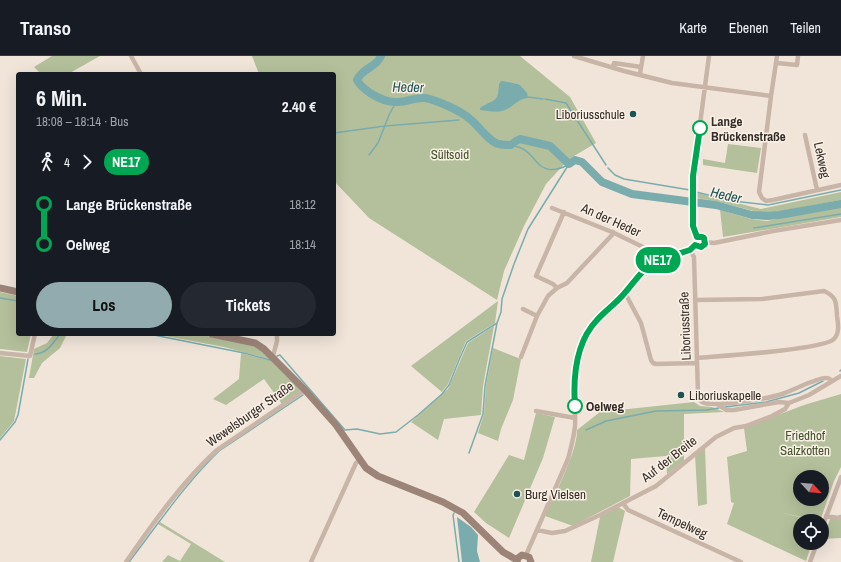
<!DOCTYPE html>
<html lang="de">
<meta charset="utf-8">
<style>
:root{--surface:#171b24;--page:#242831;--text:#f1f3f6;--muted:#9ea1a6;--line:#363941;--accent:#92abae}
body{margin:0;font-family:"Archivo Narrow",sans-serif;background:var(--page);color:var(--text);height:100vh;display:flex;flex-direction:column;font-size:15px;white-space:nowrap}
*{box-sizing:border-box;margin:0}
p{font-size:13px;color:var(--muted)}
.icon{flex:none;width:22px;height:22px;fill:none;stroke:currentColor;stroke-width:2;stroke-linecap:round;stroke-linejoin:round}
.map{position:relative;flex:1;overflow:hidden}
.sheet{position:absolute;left:16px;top:16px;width:320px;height:264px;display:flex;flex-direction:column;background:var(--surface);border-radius:4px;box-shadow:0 4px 16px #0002}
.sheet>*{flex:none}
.badge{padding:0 8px;border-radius:13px;font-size:14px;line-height:26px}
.needle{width:26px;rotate:116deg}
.fabs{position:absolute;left:793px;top:414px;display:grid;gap:8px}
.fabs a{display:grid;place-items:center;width:36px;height:36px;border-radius:50%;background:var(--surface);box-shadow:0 4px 16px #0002;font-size:20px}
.map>.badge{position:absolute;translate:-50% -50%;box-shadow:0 0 0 2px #fff}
.legs{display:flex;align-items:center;gap:6px;height:44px;padding:0 20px;font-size:13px}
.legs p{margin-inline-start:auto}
.head{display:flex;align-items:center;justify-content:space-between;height:68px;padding:0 20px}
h1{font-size:22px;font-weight:700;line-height:30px}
.primary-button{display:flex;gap:8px;margin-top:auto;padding:8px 20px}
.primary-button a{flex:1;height:46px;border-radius:24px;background:var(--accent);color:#111;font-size:16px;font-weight:700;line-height:46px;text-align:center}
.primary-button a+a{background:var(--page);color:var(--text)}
ul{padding:0 20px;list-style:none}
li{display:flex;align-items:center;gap:14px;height:40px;font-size:15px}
li i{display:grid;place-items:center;width:6px;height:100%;margin:0 5px;background:currentColor}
li i::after{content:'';width:10px;height:10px;margin:-5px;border:3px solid;border-radius:50%;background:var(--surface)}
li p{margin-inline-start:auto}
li:first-child i{background:linear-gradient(#0000 50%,currentColor 0)}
li:last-child i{background:linear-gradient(currentColor 50%,#0000 0)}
header{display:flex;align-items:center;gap:24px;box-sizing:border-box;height:56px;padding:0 20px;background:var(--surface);border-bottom:1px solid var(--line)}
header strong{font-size:19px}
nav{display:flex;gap:22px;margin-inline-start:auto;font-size:14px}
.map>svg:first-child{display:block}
.green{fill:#b4bf9b;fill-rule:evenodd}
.water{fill:#7aacad}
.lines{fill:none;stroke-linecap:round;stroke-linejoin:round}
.stream{stroke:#7aacad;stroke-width:1.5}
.river{stroke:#7aacad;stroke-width:8}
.street{stroke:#c8b5a7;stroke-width:4.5}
.secondary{stroke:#9c8478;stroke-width:7}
.line-1-casing{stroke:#fff;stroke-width:9}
.line-1{stroke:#00a651;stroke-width:6}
.poi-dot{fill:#1e5355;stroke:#f9f0e6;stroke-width:1.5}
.stop-1-dot{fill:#fff;stroke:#00a651;stroke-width:2}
.labels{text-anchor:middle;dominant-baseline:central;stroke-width:3;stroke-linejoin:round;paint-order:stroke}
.poi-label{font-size:13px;fill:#352b27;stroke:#f9f0e6;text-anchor:start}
.stop-label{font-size:13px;font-weight:bold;fill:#352b27;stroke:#f9f0e6;text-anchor:start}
.park-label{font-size:13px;fill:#45522c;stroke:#f9f0e6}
.street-label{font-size:13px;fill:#352b27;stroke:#f9f0e6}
.water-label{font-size:14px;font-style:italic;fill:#1e5355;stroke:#f9f0e6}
</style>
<header>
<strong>Transo</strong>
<nav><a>Karte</a><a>Ebenen</a><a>Teilen</a></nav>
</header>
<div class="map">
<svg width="841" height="506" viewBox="0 0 841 506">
<rect width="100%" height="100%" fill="#f1e5da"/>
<path class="green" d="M 52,0 L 100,0 L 68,18 L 41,18 L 34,11 Z
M 252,0 L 520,0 L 570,41 L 596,87 L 569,103 L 546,128 L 524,170 L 504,215 L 497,244 L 369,162 L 334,125 L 334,18 L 259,18 Z
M 728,88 L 761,92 L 757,117 L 703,109 L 703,103 L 725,107 Z
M 841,136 L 841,144 L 765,158 L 716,145 L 697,142 L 697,137 L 761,153 Z
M 841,150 L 841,161 L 723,181 L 720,154 L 751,163 L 767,165 Z
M 0,236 L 18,240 L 18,278 L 31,278 L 27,296 L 0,293 Z
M 498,245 L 495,267 L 466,285 L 448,328 L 442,336 L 411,310 Z
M 494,270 L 483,330 L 481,359 L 444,363 L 438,384 L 411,366 L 448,333 L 468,287 Z
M 54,278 L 67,278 L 60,292 L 42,307 L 34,322 L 29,322 L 34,293 L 47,287 Z
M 155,278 L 198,278 L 252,289 L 265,296 L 271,302 L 269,303 L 224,291 Z
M 493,292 L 521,303 L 513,344 L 501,373 L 498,385 L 478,377 L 484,358 L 486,330 Z
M 241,297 L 268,304 L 273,304 L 300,332 L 300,335 L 282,348 L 264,323 L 226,349 L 213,343 L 239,323 Z
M 0,300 L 26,303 L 14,365 L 0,382 Z
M 841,338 L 841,411 L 834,425 L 820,465 L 778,456 L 817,465 L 800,465 L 800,487 L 812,487 L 806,505 L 727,468 L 734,447 L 731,446 L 727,401 L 747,395 L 744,372 L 804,349 ZM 800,421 L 822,421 L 822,443 L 800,443 Z
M 694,346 L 700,350 L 712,351 L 724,356 L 684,358 L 684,405 L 667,418 L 666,400 L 631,403 L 630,440 L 573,470 L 545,460 C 554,440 578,394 577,374 L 600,356 Z
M 536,357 L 555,361 L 543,402 L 509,482 L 486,467 L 474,456 L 509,399 L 524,404 Z
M 705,392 L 707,448 L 698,450 L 695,399 Z
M 618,451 L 625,455 L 613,506 L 591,506 L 600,461 Z
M 830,463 L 841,463 L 841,482 L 823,483 Z
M 160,466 L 225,506 L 162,506 L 168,499 L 180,505 L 191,488 L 158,468 Z"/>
<path class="water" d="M 501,25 C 505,25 516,28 520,29 L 527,37 L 528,42 C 519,43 515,48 509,52 C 500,58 490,55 480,54 L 480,52 C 495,42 498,48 499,28 Z
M 457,461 L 471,471 L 478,479 L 477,495 L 480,506 L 462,506 Z"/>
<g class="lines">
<path class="stream" d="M 528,41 L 543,43
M 545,43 L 566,47 L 606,109
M 334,77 L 385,70 L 459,64
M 511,89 C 515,90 520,91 523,93 C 531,97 535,106 541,110 C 549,116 560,113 568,109
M 369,99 L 378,87 L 389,59 L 396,46
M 608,112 L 615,119 L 624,123 L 690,134
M 696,136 L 733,145 L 768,149 L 841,134
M 754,172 L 841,158
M 0,242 L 18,245
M 149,278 L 244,297 L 270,304
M 35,298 C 47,298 54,286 60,278
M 277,300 L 280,299 L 345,374 L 357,373 L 380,378 L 396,376 L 418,359 L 442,338 L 449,329 L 459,304 L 467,286 L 497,267 L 501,256 L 502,243 L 514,208 L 528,173 L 569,108
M 840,315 L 841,314
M 725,351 L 766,346 L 799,337 L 823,325
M 586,374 L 606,365 L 656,355 L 706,354 L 719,352
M 0,384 L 15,366 L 18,359 L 28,303
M 469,397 L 483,358 L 485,330 L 497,267
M 454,457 L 453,459 L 459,506
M 129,506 C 158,468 185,428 219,395 L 303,339"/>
<path class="river" d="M 381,0 C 376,12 362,12 357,24 C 360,30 365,33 370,37 C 378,42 388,47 398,46 C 407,46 416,41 425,42 C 437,44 461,55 470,63 C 478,69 490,87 499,88 C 503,89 507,89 511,89 L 516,85 L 520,83 L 550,90 L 569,108 L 575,104 L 582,106 L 602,126 L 632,138 L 716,149 L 752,159 L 768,160 L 779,159 L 841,148"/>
<path class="street" d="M 131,0 L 141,18
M 574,0 L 624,15 L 672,27 L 771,40
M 777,0 L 771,40 L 759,136 L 762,142 L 766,145 L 773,144 L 841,129
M 777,7 L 797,9 L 798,0
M 613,12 L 614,7 L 641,11
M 640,18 L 643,0
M 805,79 L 817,134
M 552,152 L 612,176 L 643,191 L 649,196 L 655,205
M 697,181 L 693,170 L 693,121 L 709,0
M 697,181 L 703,181 L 705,186
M 705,186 L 714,187 L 773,175 L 841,164
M 695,189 L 701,191 L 705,186
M 690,194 L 694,201 L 698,338 C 699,341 700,345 702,346 C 713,352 770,342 782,338 C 794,334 816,322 826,322 C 830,322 830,323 832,325
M 557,232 L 553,228 L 536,220 L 564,156
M 625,237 L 641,267 L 651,304 L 653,307 L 656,308 L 697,307
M 696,244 L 762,243 L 824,235 C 837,241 836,246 837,260 C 838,267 840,277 834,283 C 823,294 719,300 697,302
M 523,253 L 537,260
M 0,297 L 30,300 L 35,278
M 273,300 L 277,285 L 277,278
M 521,301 L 537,260 L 548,240 L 557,232 L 567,227 L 612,179 L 613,176
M 717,348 L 726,354 L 734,354 L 779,346 L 789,347 L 809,339 L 841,320
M 536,355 L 575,362
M 623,447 L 628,454 L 741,506
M 826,460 L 838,462 L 841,461
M 822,472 L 841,421
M 537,474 L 552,477 L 565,475 L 600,459 L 656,430 L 716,381 L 734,372 L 746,370 L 772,360 L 785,353 L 789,347
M 526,499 L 568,403 C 571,392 574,381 575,370 C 576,357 573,343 574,330 C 576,307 581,283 596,265 C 603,257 611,251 618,244 C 628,234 635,223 644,213 C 658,199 683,202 695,189
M 126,506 C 153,467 182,426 217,394 L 305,334
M 311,506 L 356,407 L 360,404
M 810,506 L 817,487"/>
<path class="secondary" d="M 0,232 L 18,236
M 212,278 L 255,287 L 264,293 L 305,334 L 336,369 L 366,412 L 378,420 L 443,446 L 463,457 L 503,496 L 517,504
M 517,506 L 518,502 L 522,499 L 529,501 L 531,506"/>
</g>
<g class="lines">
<g class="line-1-casing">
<path id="line-1" d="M 575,350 C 573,321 576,286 597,264 C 605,255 614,249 622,240 C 633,228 641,214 655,205 L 690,194 L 695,189 L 701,191 L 705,188 L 704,182 L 702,181 L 697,181 L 693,170 L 693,120 L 700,72"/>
</g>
<use href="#line-1" class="line-1"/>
</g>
<g class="poi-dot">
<circle cx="633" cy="58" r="4"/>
<circle cx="681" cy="339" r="4"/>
<circle cx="517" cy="438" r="4"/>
</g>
<g class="stop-1-dot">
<circle cx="700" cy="72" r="7"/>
<circle cx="575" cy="350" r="7"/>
</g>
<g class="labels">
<g class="poi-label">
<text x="625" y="58" text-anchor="end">Liboriusschule</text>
<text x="689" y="339">Liboriuskapelle</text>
<text x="525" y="438">Burg Vielsen</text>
</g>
<g class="stop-label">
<text x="711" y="65">Lange<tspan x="711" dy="15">Brückenstraße</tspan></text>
<text x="586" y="350">Oelweg</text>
</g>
<g class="park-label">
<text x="450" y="98">Sültsoid</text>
<text x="805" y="379">Friedhof<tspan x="805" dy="15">Salzkotten</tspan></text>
</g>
<g class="street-label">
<text transform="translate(822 104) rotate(78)">Lekweg</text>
<text transform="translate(611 164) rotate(24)">An der Heder</text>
<text transform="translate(685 270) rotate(-92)">Liboriusstraße</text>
<text transform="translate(250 358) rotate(-35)">Wewelsburger Straße</text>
<text transform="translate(669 403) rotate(-38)">Auf der Breite</text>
<text transform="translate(682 467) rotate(25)">Tempelweg</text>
</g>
<g class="water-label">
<text transform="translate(408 31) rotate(1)">Heder</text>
<text transform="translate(726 139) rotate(13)">Heder</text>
</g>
</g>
</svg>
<div class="fabs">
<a><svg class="needle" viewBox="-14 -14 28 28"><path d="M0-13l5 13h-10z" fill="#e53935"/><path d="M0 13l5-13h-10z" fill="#9ea1a6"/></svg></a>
<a><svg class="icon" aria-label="locate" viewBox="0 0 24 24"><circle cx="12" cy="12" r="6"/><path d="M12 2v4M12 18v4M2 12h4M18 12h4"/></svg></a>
</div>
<b class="badge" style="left:658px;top:204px;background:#00a651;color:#fff">NE17</b>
<section class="sheet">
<div class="head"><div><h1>6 Min.</h1><p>18:08 – 18:14 · Bus</p></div><b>2.40 €</b></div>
<div class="legs"><svg class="icon" aria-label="walk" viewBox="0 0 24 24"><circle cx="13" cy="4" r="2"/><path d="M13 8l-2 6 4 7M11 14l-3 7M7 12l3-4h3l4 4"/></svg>4<svg class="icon" aria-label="forward" viewBox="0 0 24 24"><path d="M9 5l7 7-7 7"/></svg><b class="badge" style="background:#00a651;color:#fff">NE17</b></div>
<ul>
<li><i style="color:#00a651"></i><b>Lange Brückenstraße</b><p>18:12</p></li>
<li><i style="color:#00a651"></i><b>Oelweg</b><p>18:14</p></li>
</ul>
<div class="primary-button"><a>Los</a><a>Tickets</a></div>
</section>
</div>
